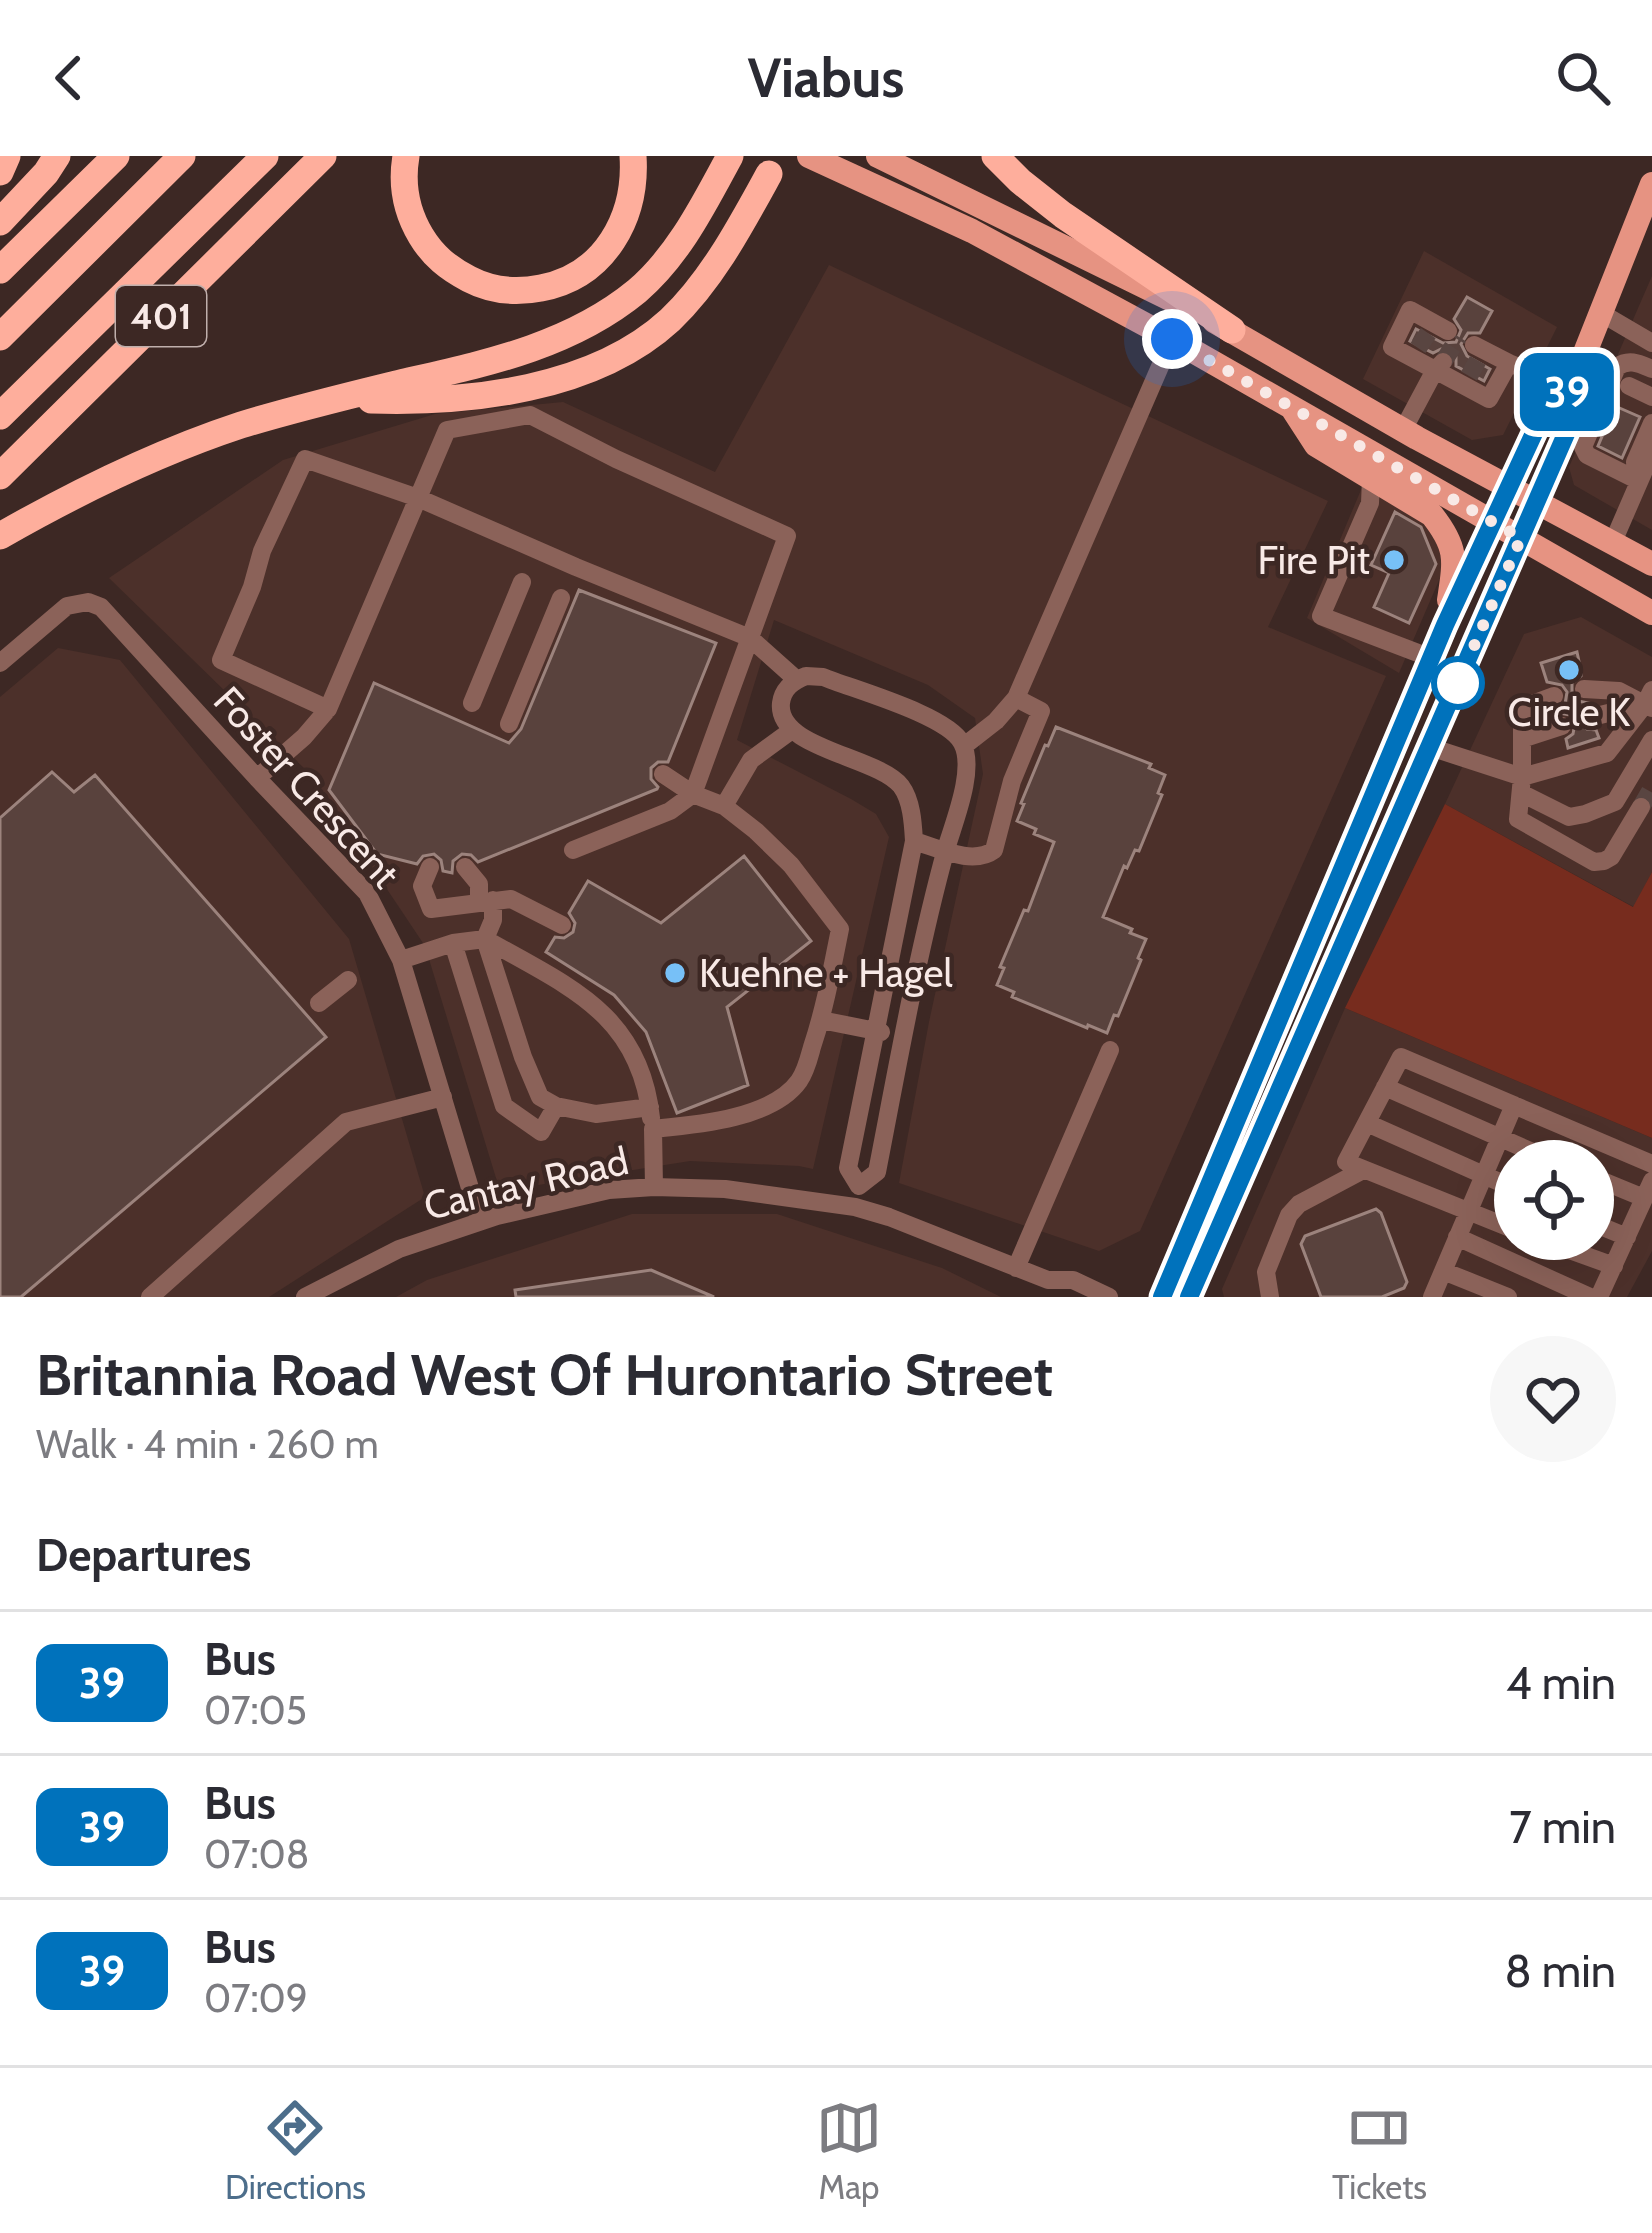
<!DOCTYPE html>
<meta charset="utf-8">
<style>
:root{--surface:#fff;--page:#f7f7f7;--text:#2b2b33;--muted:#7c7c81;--line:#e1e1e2;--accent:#4d6e8b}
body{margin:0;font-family:Cabin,sans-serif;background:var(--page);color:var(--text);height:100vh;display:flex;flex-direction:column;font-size:45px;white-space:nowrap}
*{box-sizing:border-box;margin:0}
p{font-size:39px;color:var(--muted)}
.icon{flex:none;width:66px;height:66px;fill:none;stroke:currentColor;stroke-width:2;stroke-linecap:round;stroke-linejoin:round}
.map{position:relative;height:1141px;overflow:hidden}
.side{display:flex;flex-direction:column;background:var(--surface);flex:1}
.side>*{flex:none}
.badge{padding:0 24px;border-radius:18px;font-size:42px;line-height:78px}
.tools{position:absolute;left:1494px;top:984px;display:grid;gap:24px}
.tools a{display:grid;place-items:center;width:120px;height:120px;border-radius:50%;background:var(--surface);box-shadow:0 12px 48px #0002;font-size:60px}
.you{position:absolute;width:60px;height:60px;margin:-30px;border:9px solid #fff;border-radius:50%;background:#1a73e8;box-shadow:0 0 0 18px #1a73e833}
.map>.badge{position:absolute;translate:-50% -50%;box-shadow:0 0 0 6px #fff}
h2{padding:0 36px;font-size:45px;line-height:108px}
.round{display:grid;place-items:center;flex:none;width:126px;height:126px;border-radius:63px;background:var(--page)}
.overview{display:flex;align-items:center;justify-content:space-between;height:204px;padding:0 36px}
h1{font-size:57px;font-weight:800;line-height:90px}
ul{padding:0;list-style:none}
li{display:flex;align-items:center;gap:36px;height:144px;padding:0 36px;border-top:3px solid var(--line)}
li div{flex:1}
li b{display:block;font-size:45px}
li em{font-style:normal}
li .badge{min-width:132px;font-weight:700;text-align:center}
header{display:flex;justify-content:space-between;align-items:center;height:156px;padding:0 36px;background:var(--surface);font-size:54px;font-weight:800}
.tab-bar{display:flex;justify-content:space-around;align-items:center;height:168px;border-top:3px solid var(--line);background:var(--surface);font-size:33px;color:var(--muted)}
.tab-bar a{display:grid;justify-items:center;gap:6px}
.tab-bar .active{color:var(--accent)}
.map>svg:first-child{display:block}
.built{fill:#4c302a;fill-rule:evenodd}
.green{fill:#772c1e}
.building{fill:#59423d;stroke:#9c837d;stroke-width:3}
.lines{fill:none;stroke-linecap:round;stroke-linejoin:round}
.minor-tunnel{stroke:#594541;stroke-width:18;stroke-dasharray:18 9;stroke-linecap:butt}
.minor{stroke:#8b6259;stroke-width:18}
.major{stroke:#e69382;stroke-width:24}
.highway{stroke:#feae9c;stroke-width:27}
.line-casing{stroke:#fff;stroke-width:27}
.line{stroke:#0072bc;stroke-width:18}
.walk{stroke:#f8e9e6;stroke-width:12;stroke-dasharray:0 21.6}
.poi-dot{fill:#77c0f7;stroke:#3d2824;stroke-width:4.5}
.stop-dot{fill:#fff;stroke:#0072bc;stroke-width:6}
.labels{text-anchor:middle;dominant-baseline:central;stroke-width:9;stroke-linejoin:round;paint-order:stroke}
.shield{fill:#3d2824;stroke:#c0afac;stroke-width:3}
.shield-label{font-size:36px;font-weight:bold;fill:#f8e9e6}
.poi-label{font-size:39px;fill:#f8e9e6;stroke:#3d2824;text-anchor:end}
.street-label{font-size:39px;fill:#f8e9e6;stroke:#3d2824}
</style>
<header><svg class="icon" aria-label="back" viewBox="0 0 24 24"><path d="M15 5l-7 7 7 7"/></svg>Viabus<svg class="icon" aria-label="search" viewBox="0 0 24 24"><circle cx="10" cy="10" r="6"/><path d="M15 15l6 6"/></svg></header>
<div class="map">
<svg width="1652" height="1141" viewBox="0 0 1652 1141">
<rect width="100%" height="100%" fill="#3d2824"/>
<path class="built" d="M 1424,95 L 1557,171 L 1503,279 L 1472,284 L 1363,223 Z
M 829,109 L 1328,345 L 1268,471 L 1386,520 L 1140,1075 L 1099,1095 L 899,1027 L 929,866 L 983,618 L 975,562 L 928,529 L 774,464 L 737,584 L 851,643 L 876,658 L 889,681 L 813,1013 L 799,1010 L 690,1005 L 500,1035 L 425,790 L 310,618 L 109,422 L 283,304 L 435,258 L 563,246 L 715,316 Z
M 1652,120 L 1652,374 L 1574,329 L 1569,311 Z
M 1366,322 L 1433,365 L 1446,408 L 1399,517 L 1307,462 Z
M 1581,461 L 1652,501 L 1652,716 L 1634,751 L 1445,648 L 1524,478 Z
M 58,492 L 120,504 L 349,783 L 425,1041 L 269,1141 L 0,1141 L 0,541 Z
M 1345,852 L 1652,982 L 1652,1095 L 1627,1141 L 1224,1141 L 1222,1133 ZM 1515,1005 L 1593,1005 L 1593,1083 L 1515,1083 Z
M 632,1058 L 777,1058 L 942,1112 L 1001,1141 L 396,1141 L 427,1124 Z"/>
<path class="green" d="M 1445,648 L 1633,751 L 1652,716 L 1652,982 L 1345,852 Z"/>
<path class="building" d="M 1467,141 L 1492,155 L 1480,177 L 1468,177 L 1461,188 L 1467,200 L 1490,213 L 1484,225 L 1456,210 L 1456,201 L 1448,193 L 1441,193 L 1433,197 L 1410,185 L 1416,173 L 1443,187 L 1456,186 L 1461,174 L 1454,163 Z
M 1615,250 L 1640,261 L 1622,302 L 1598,290 Z
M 1395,356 L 1421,371 L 1436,408 L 1409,467 L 1374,451 L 1389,417 L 1371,409 Z
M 579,434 L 716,487 L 668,606 L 658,606 L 651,612 L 651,623 L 658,631 L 657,633 L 478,706 L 471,699 L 462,698 L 453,705 L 452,717 L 443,715 L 441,704 L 434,698 L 423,700 L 417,708 L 377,698 L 329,634 L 374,527 L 509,587 L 521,573 Z
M 1577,496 L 1581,515 L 1581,520 L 1572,527 L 1572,538 L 1578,545 L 1588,547 L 1580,556 L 1579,565 L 1587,573 L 1596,574 L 1599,582 L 1568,592 L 1566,583 L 1573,578 L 1575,567 L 1570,559 L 1559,557 L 1558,553 L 1565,548 L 1567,536 L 1562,529 L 1547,526 L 1541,507 Z
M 1056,571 L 1151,608 L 1149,612 L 1165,619 L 1158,637 L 1162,639 L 1139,695 L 1135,694 L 1127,712 L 1124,710 L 1103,761 L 1132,773 L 1130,777 L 1146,783 L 1138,802 L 1141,804 L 1118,860 L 1114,859 L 1107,877 L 1088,869 L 1087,872 L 1012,841 L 1014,836 L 997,829 L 1004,812 L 1000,811 L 1024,754 L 1028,755 L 1054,686 L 1034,678 L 1036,673 L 1017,665 L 1024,648 L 1021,647 L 1045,589 L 1048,590 Z
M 52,616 L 74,636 L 95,619 L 326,881 L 21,1141 L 0,1141 L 0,662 Z
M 744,700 L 811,785 L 727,851 L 748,929 L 677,957 L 646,876 L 614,839 L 546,796 L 555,781 L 564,782 L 573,776 L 575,767 L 569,757 L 588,725 L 661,767 Z
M 1376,1053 L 1381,1057 L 1407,1126 L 1404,1132 L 1382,1141 L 1321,1141 L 1301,1088 L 1305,1080 Z
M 651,1114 L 714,1141 L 516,1141 L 515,1134 Z"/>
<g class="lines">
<path class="minor-tunnel" d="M 1418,192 L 1429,176
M 1443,206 L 1459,181
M 1469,220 L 1478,204
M 1641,651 L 1652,632"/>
<path class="minor" d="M 1601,157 L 1652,187
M 1474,189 L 1509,207
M 1443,206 L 1435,214 L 1392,191 L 1410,154 L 1448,175
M 1629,230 L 1652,241
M 1403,274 L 1435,214 L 1489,243 L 1509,207 L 1571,232
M 1636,311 L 1635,306 L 1652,267
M 1371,323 L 1370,347 L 1321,460 L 1431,502
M 1639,325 L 1587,299 L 1583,291 L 1617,211 C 1629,202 1640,208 1652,213
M 1613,386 L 1652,296
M 0,507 L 67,450 L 88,446 L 101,451 L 257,622 L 367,737 L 401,804 L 480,1065
M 806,520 L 823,521 C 855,534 947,559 962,587 C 976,613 954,666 946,693 C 917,799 898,908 877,1016 L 859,1030 L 848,1012 L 914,685 C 913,668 912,645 901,630 C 877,600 776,593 781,547 C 783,532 793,525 806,520 Z
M 1584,533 L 1619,535 L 1652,552
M 1554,540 L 1527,550 L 1522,561 L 1522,621 L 1518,663 L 1594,706 L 1604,705 L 1611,701 L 1641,651
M 472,547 L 522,426
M 328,553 L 221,504 L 252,431 L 262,395 L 305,303 L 418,342 L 576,411 L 750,482 L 797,524
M 1592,561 L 1645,548
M 509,568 L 561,442
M 1522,583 L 1562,570
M 964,590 L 996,565 L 1016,542 L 1172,183
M 1430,591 L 1522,621 L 1607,597 L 1645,548 L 1652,534
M 663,618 L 693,638 L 724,650 L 751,604 L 792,574
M 257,622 L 304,581 L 328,553 L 447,274 L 530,259 L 616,303 L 787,380 L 693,638 L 670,655 L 573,694
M 1521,637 L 1569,661 L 1585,658 L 1615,646 L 1652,584
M 914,685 C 938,692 973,710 994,694 L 1012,625 L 1041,555 L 1016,542
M 430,711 L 422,730 L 431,753 L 511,743 L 562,769
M 465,711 L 479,728 L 479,746
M 485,783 L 523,901 L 540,941 L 556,950 L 596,958 L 650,951
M 485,783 C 567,830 640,857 651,962
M 453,787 L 504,950 L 541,976 L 556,950
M 401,804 L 453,787 L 485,783 L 493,764 L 493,744
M 319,847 L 348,824
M 821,864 L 881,876
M 1385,931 L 1553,1005
M 1367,967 L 1515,1033
M 1593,1021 L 1644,1042
M 654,1031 L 653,973 C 695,969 772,963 799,925 C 806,915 809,902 812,891 C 825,852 832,813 840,773 L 791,709 L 756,675 L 724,650
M 1593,1067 L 1627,1081
M 1515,1074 L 1346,1006 L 1401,901 L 1652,1008
M 1457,1081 L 1590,1141
M 1539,1083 L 1614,1110
M 1016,1112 L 1110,894
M 1443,1115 L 1508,1141
M 150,1141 L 346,966 L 443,941
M 305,1141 L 399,1093 L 497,1060 L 609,1034 L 654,1031 L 725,1033 L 855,1051 L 889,1061 L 1048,1124 L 1073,1124 L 1109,1141
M 1270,1141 L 1266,1116 L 1289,1059 L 1299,1048 L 1363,1014
M 1432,1141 L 1514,949
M 1599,1141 L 1652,1025"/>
<path class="major" d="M 809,0 L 972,75 L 1172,183 L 1652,457
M 878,0 L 1172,144
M 1214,165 L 1417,282 L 1652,408
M 1292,252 L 1316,289 L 1432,359 C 1458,392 1455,404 1449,444
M 1162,1141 L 1446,469 L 1541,262 L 1571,232
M 1189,1141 L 1569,271 L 1571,232 L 1652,28"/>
<path class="highway" d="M 406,0 C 401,29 406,55 421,80 C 433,100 448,112 469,123 C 492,135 516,137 541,132 C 605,120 637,61 633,0
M 995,0 L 1020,25 L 1063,59 L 1232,174
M 0,16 L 7,0
M 0,66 L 46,17 L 57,0
M 0,114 L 116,0
M 0,181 L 182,0
M 371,244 C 469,247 594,234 670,164 C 712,124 741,69 769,18
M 0,260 L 265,0
M 0,320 L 323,0
M 0,380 C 77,336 156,297 241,269 C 293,253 347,240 400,227 C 483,208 569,191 637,135 C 679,99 704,48 730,0"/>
</g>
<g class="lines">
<g class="line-casing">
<path id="line" d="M 1162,1141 L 1445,469 L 1541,262 L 1571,232 L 1569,271 L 1189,1141"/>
</g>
<use href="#line" class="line"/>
<path class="walk" d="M 1172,183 L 1521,382 L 1458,527"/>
</g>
<g class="poi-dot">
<circle cx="1394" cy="404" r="12"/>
<circle cx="1569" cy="514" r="12"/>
<circle cx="675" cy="817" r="12"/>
</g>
<circle class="stop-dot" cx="1458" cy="527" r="24"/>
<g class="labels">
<rect class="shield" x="116" y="130" width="90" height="60" rx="9"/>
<g class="shield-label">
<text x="161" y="160">401</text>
</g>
<g class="poi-label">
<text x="1370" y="404">Fire Pit</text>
<text x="1569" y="556" text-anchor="middle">Circle K</text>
<text x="699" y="817" text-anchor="start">Kuehne + Hagel</text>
</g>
<g class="street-label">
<text transform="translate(307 631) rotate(48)">Foster Crescent</text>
<text transform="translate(526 1027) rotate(-13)">Cantay Road</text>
</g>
</g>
</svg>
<div class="tools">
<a><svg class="icon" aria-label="locate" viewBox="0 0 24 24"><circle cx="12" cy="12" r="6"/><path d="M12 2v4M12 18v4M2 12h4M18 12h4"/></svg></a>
</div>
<div class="you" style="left:1172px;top:183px"></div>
<b class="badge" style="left:1567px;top:236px;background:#0072bc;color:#fff">39</b>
</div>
<section class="side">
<div class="overview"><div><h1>Britannia Road West Of Hurontario Street</h1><p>Walk · 4 min · 260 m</p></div><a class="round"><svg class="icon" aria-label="heart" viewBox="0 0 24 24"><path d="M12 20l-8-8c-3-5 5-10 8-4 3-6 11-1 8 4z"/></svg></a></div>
<h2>Departures</h2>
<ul>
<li><span class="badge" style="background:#0072bc;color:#fff">39</span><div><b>Bus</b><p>07:05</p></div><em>4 min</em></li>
<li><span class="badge" style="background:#0072bc;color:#fff">39</span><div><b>Bus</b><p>07:08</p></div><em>7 min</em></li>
<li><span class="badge" style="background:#0072bc;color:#fff">39</span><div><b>Bus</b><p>07:09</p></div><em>8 min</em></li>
</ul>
</section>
<nav class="tab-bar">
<a class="active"><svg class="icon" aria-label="directions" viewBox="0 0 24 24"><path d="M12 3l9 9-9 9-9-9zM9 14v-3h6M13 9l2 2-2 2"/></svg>Directions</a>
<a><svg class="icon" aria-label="map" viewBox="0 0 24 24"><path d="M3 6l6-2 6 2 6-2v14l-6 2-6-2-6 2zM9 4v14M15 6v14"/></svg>Map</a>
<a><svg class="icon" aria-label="tickets" viewBox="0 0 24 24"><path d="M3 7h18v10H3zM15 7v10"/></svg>Tickets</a>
</nav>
